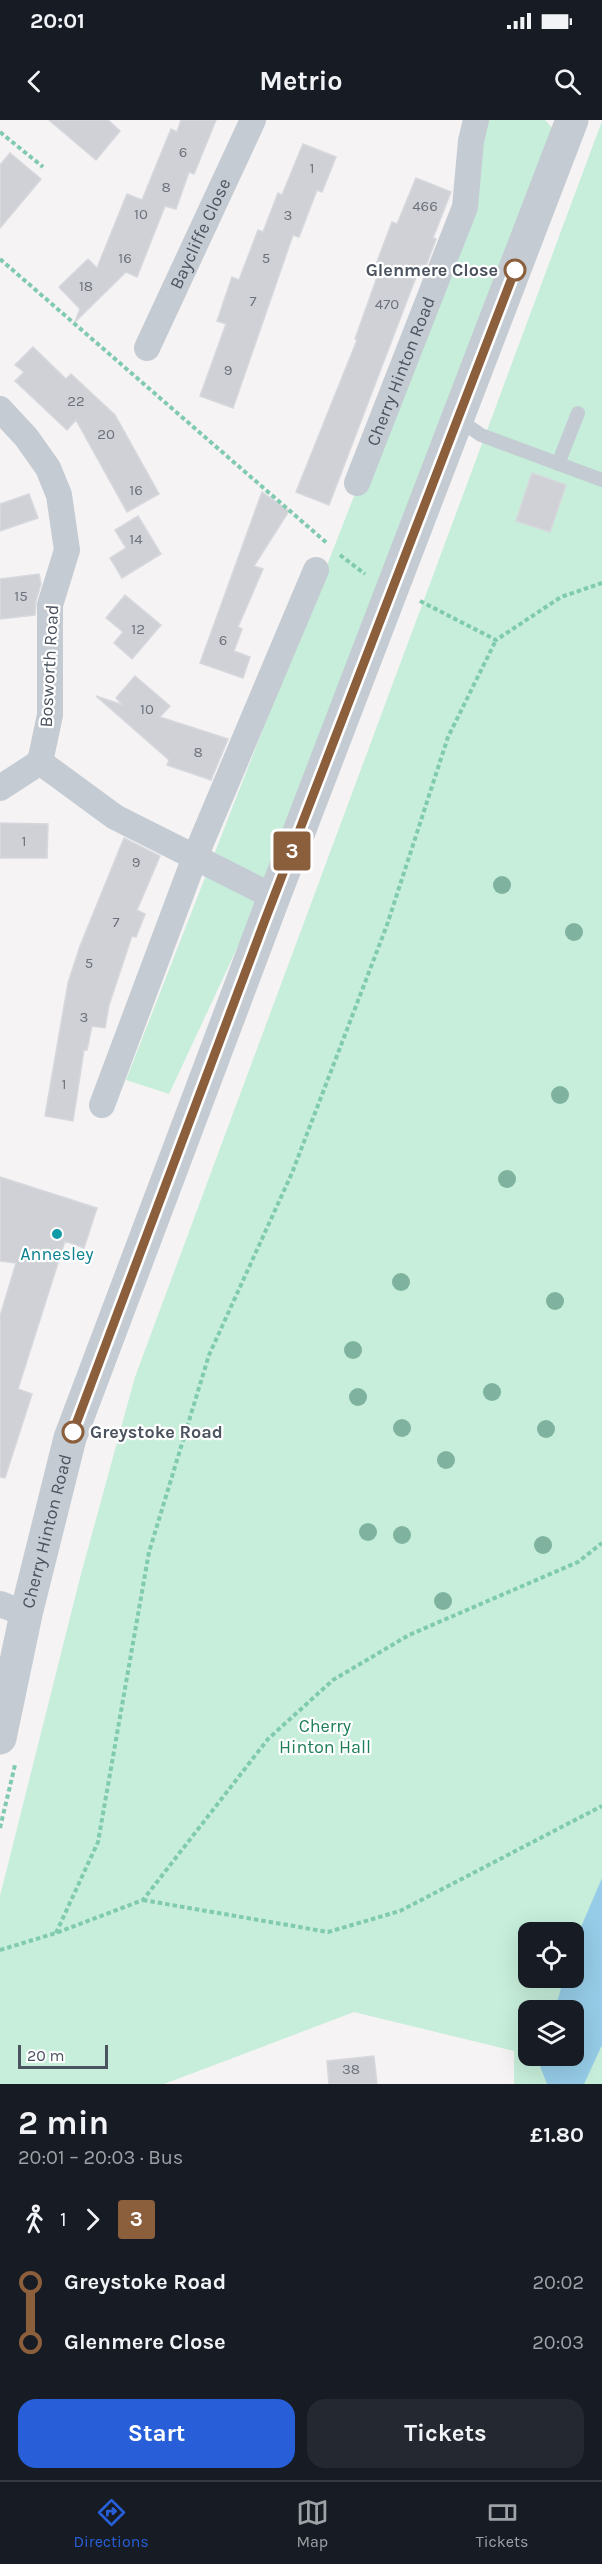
<!DOCTYPE html>
<meta charset="utf-8">
<style>
:root{--surface:#171b24;--page:#242831;--text:#f1f3f6;--muted:#9ea1a6;--line:#363941;--accent:#285fd9}
body{margin:0;font-family:Karla,sans-serif;background:var(--page);color:var(--text);height:100vh;display:flex;flex-direction:column;font-size:22px;white-space:nowrap}
*{box-sizing:border-box;margin:0}
p{font-size:20px;color:var(--muted)}
.icon{flex:none;width:33px;height:33px;fill:none;stroke:currentColor;stroke-width:2;stroke-linecap:round;stroke-linejoin:round}
.map{position:relative;height:1964px;overflow:hidden}
.details{display:flex;flex-direction:column;background:var(--surface);flex:1}
.details>*{flex:none}
.badge{padding:0 12px;border-radius:4px;font-size:21px;line-height:39px}
.buttons{position:absolute;left:518px;top:1802px;display:grid;gap:12px}
.buttons a{display:grid;place-items:center;width:66px;height:66px;border-radius:12px;background:var(--surface);box-shadow:0 6px 24px #0002;font-size:30px}
.scale{position:absolute;left:18px;bottom:15px;width:90px;box-sizing:border-box;padding-left:6px;border:3px solid #4b535f;border-top:0;font-size:16px;line-height:21px;white-space:nowrap;color:#4b535f;-webkit-text-stroke:4px #fff;paint-order:stroke}
.map>.badge{position:absolute;translate:-50% -50%;box-shadow:0 0 0 3px #fff}
.legs{display:flex;align-items:center;gap:9px;height:66px;padding:0 18px;font-size:20px}
.legs p{margin-inline-start:auto}
.summary{display:flex;align-items:center;justify-content:space-between;height:102px;padding:0 18px}
h1{font-size:33px;font-weight:700;line-height:45px}
.primary-button{display:flex;gap:12px;margin-top:auto;padding:12px 18px}
.primary-button a{flex:1;height:69px;border-radius:18px;background:var(--accent);color:#fff;font-size:24px;font-weight:700;line-height:69px;text-align:center}
.primary-button a+a{background:var(--page);color:var(--text)}
ul{padding:0 18px;list-style:none}
li{display:flex;align-items:center;gap:21px;height:60px;font-size:22px}
li i{display:grid;place-items:center;width:9px;height:100%;margin:0 8px;background:currentColor}
li i::after{content:'';width:15px;height:15px;margin:-8px;border:4px solid;border-radius:50%;background:var(--surface)}
li p{margin-inline-start:auto}
li:first-child i{background:linear-gradient(#0000 50%,currentColor 0)}
li:last-child i{background:linear-gradient(currentColor 50%,#0000 0)}
.status{display:flex;justify-content:space-between;align-items:center;height:42px;padding:0 30px;background:var(--surface);direction:ltr}
.status svg{height:16px;fill:currentColor}
header{display:flex;justify-content:space-between;align-items:center;height:78px;padding:0 18px;background:var(--surface);font-size:27px;font-weight:700}
.menu{display:flex;justify-content:space-around;align-items:center;height:84px;border-top:2px solid var(--line);background:var(--surface);font-size:16px;color:var(--muted)}
.menu a{display:grid;justify-items:center;gap:3px}
.menu .selected{color:var(--accent)}
.map>svg:first-child{display:block}
.green{fill:#c6eeda;fill-rule:evenodd}
.water{fill:#96cce7}
.building{fill:#d0d1d6;stroke:#d7d8dd;stroke-width:1.5}
.lines{fill:none;stroke-linecap:round;stroke-linejoin:round}
.path{stroke:#80caaf;stroke-width:4;stroke-dasharray:4.5 3;stroke-linecap:butt}
.service{stroke:#c5cbd3;stroke-width:14}
.minor{stroke:#c5cbd3;stroke-width:26}
.tertiary{stroke:#c5cbd3;stroke-width:33}
.tree{fill:#7fb39f}
.line-1-casing{stroke:#fff;stroke-width:14}
.line-1{stroke:#8b5e3c;stroke-width:9}
.stop-1-dot{fill:#fff;stroke:#8b5e3c;stroke-width:3}
.culture-dot{fill:#0f9aa8;stroke:#fff;stroke-width:2}
.labels{text-anchor:middle;dominant-baseline:central;stroke-width:4.5;stroke-linejoin:round;paint-order:stroke}
.number-label{font-size:15px;fill:#6c727d}
.street-label{font-size:18px;fill:#4b535f;stroke:#fff}
.stop-label{font-size:18px;font-weight:bold;fill:#4b535f;stroke:#fff;text-anchor:end}
.culture-label{font-size:18px;fill:#0d838f;stroke:#fff}
.park-label{font-size:18px;fill:#1f7e5a;stroke:#fff}
</style>
<div class="status"><b>20:01</b><svg viewBox="0 0 49 12"><path d="M0 12V9h3v3zM5 12V6h3v6zM10 12V3h3v9zM15 12V0h3v12zM26 1h20v11H26zM47 4h2v5h-2z"/></svg></div>
<header><svg class="icon" aria-label="back" viewBox="0 0 24 24"><path d="M15 5l-7 7 7 7"/></svg>Metrio<svg class="icon" aria-label="search" viewBox="0 0 24 24"><circle cx="10" cy="10" r="6"/><path d="M15 15l6 6"/></svg></header>
<div class="map">
<svg width="602" height="1964" viewBox="0 0 602 1964">
<rect width="100%" height="100%" fill="#f5f3f3"/>
<path class="green" d="M 489,0 L 545,0 L 552,8 L 274,749 L 169,974 L 126,960 L 481,51 L 482,8 Z
M 602,1 L 602,1964 L 514,1964 L 514,1931 L 354,1892 L 164,1964 L 0,1964 L 0,1776 L 81,1454 L 135,1257 ZM 528,1812 L 573,1812 L 573,1857 L 528,1857 ZM 528,1890 L 573,1890 L 573,1935 L 528,1935 Z"/>
<path class="water" d="M 602,1758 L 602,1925 L 584,1964 L 547,1964 L 540,1946 L 543,1935 L 573,1935 L 573,1890 L 555,1890 L 564,1857 L 573,1857 L 575,1821 Z"/>
<path class="building" d="M 49,0 L 108,0 L 120,11 L 96,40 Z
M 181,0 L 216,0 L 194,54 L 189,52 L 176,89 L 165,86 L 137,157 L 126,152 L 75,202 L 80,189 L 59,167 L 88,139 L 97,148 L 127,74 L 142,80 L 171,9 L 177,12 Z
M 303,24 L 336,37 L 322,72 L 317,70 L 299,117 L 293,115 L 233,288 L 200,276 L 226,204 L 217,201 L 232,157 L 239,160 L 258,110 L 263,112 L 278,73 L 282,75 Z
M 10,33 L 41,59 L 0,108 L 0,45 Z
M 416,58 L 451,72 L 433,118 L 436,119 L 426,146 L 421,144 L 329,385 L 296,372 L 357,220 L 355,219 L 380,149 L 375,147 L 392,102 L 397,104 Z
M 33,227 L 66,259 L 71,254 L 115,295 L 159,374 L 127,392 L 76,300 L 67,310 L 15,261 L 24,252 L 15,245 Z
M 532,353 L 566,365 L 550,412 L 516,401 Z
M 262,372 L 289,391 L 254,446 L 263,449 L 238,507 L 242,509 L 234,531 L 250,537 L 243,558 L 200,543 Z
M 29,374 L 38,398 L 0,411 L 0,384 Z
M 138,396 L 161,434 L 122,458 L 110,438 L 126,428 L 115,410 Z
M 39,454 L 41,464 L 36,481 L 35,495 L 0,499 L 0,459 Z
M 125,475 L 161,505 L 132,539 L 114,523 L 123,512 L 106,498 Z
M 135,556 L 170,586 L 160,597 L 228,619 L 211,660 L 167,645 L 169,640 L 96,576 L 123,585 L 116,578 Z
M 0,703 L 48,704 L 47,738 L 0,738 Z
M 124,718 L 160,736 L 137,790 L 145,794 L 136,817 L 132,816 L 109,885 L 105,908 L 92,906 L 87,930 L 84,930 L 73,1001 L 45,996 L 68,863 L 80,826 Z
M 0,1057 L 97,1088 L 84,1128 L 65,1121 L 18,1269 L 32,1274 L 5,1358 L 0,1357 L 0,1196 L 16,1143 L 0,1141 Z
M 374,1936 L 377,1964 L 329,1964 L 327,1941 Z"/>
<g class="lines">
<path class="path" d="M 0,12 L 43,47
M 0,139 L 328,424
M 340,435 L 365,454
M 420,481 L 496,520 L 561,477 L 602,463
M 0,1708 L 15,1645
M 143,1780 L 328,1812 L 400,1791 L 602,1686
M 56,1813 L 98,1722 L 149,1432 L 209,1235 L 292,1053 L 387,805 L 448,617 L 496,520
M 0,1830 L 56,1813 L 143,1780 L 268,1619 L 333,1560 L 409,1515 L 578,1442 L 602,1423"/>
<path class="service" d="M 458,299 L 481,315 L 602,360
M 558,344 L 578,293"/>
<g class="minor">
<path id="s1" d="M 147,228 L 253,0"/>
<path d="M 0,289 L 26,317 L 48,348 L 59,375 L 67,430 L 50,485 L 50,595 L 40,642 L 115,697 L 274,777"/>
<path id="s2" d="M 357,363 L 465,87 L 471,21 L 476,0"/>
<path d="M 0,668 L 40,642"/>
<path d="M 102,985 L 195,737 L 316,450"/>
<path d="M 0,1484 L 26,1494"/>
</g>
<path class="tertiary" id="s3" d="M 0,1618 L 26,1494 L 70,1318 L 274,777 L 572,0"/>
</g>
<g class="tree">
<circle cx="502" cy="765" r="9"/>
<circle cx="574" cy="812" r="9"/>
<circle cx="560" cy="975" r="9"/>
<circle cx="507" cy="1059" r="9"/>
<circle cx="401" cy="1162" r="9"/>
<circle cx="555" cy="1181" r="9"/>
<circle cx="353" cy="1230" r="9"/>
<circle cx="492" cy="1272" r="9"/>
<circle cx="358" cy="1277" r="9"/>
<circle cx="402" cy="1308" r="9"/>
<circle cx="546" cy="1309" r="9"/>
<circle cx="446" cy="1340" r="9"/>
<circle cx="368" cy="1412" r="9"/>
<circle cx="402" cy="1415" r="9"/>
<circle cx="543" cy="1425" r="9"/>
<circle cx="443" cy="1481" r="9"/>
</g>
<g class="lines">
<g class="line-1-casing">
<path id="line-1" d="M 73,1312 L 265,800 L 515,150"/>
</g>
<use href="#line-1" class="line-1"/>
</g>
<g class="stop-1-dot">
<circle cx="515" cy="150" r="10"/>
<circle cx="73" cy="1312" r="10"/>
</g>
<circle class="culture-dot" cx="57" cy="1114" r="6"/>
<g class="labels">
<g class="number-label">
<text x="183" y="32">6</text>
<text x="312" y="48">1</text>
<text x="166" y="67">8</text>
<text x="425" y="86">466</text>
<text x="141" y="94">10</text>
<text x="288" y="95">3</text>
<text x="125" y="138">16</text>
<text x="266" y="138">5</text>
<text x="86" y="166">18</text>
<text x="253" y="181">7</text>
<text x="387" y="184">470</text>
<text x="228" y="250">9</text>
<text x="76" y="281">22</text>
<text x="106" y="314">20</text>
<text x="136" y="370">16</text>
<text x="136" y="419">14</text>
<text x="21" y="476">15</text>
<text x="138" y="509">12</text>
<text x="223" y="520">6</text>
<text x="147" y="589">10</text>
<text x="198" y="632">8</text>
<text x="24" y="721">1</text>
<text x="136" y="742">9</text>
<text x="116" y="802">7</text>
<text x="89" y="843">5</text>
<text x="84" y="897">3</text>
<text x="64" y="964">1</text>
<text x="351" y="1949">38</text>
</g>
<g class="street-label">
<text stroke="none"><textPath href="#s1" startOffset="126">Baycliffe Close</textPath></text>
<text stroke="none"><textPath href="#s2" startOffset="120">Cherry Hinton Road</textPath></text>
<text transform="translate(49 546) rotate(-87)">Bosworth Road</text>
<text stroke="none"><textPath href="#s3" startOffset="212">Cherry Hinton Road</textPath></text>
</g>
<g class="stop-label">
<text x="498" y="150">Glenmere Close</text>
<text x="90" y="1312" text-anchor="start">Greystoke Road</text>
</g>
<g class="culture-label">
<text x="57" y="1134">Annesley</text>
</g>
<g class="park-label">
<text x="325" y="1606">Cherry<tspan x="325" dy="21">Hinton Hall</tspan></text>
</g>
</g>
</svg>
<div class="buttons">
<a><svg class="icon" aria-label="locate" viewBox="0 0 24 24"><circle cx="12" cy="12" r="6"/><path d="M12 2v4M12 18v4M2 12h4M18 12h4"/></svg></a>
<a><svg class="icon" aria-label="layers" viewBox="0 0 24 24"><path d="M12 4l9 5-9 5-9-5zM3 14l9 5 9-5"/></svg></a>
</div>
<div class="scale">20 m</div>
<b class="badge" style="left:292px;top:731px;background:#8b5e3c;color:#fff">3</b>
</div>
<section class="details">
<div class="summary"><div><h1>2 min</h1><p>20:01 – 20:03 · Bus</p></div><b>£1.80</b></div>
<div class="legs"><svg class="icon" aria-label="walk" viewBox="0 0 24 24"><circle cx="13" cy="4" r="2"/><path d="M13 8l-2 6 4 7M11 14l-3 7M7 12l3-4h3l4 4"/></svg>1<svg class="icon" aria-label="forward" viewBox="0 0 24 24"><path d="M9 5l7 7-7 7"/></svg><b class="badge" style="background:#8b5e3c;color:#fff">3</b></div>
<ul>
<li><i style="color:#8b5e3c"></i><b>Greystoke Road</b><p>20:02</p></li>
<li><i style="color:#8b5e3c"></i><b>Glenmere Close</b><p>20:03</p></li>
</ul>
<div class="primary-button"><a>Start</a><a>Tickets</a></div>
</section>
<nav class="menu">
<a class="selected"><svg class="icon" aria-label="directions" viewBox="0 0 24 24"><path d="M12 3l9 9-9 9-9-9zM9 14v-3h6M13 9l2 2-2 2"/></svg>Directions</a>
<a><svg class="icon" aria-label="map" viewBox="0 0 24 24"><path d="M3 6l6-2 6 2 6-2v14l-6 2-6-2-6 2zM9 4v14M15 6v14"/></svg>Map</a>
<a><svg class="icon" aria-label="tickets" viewBox="0 0 24 24"><path d="M3 7h18v10H3zM15 7v10"/></svg>Tickets</a>
</nav>
